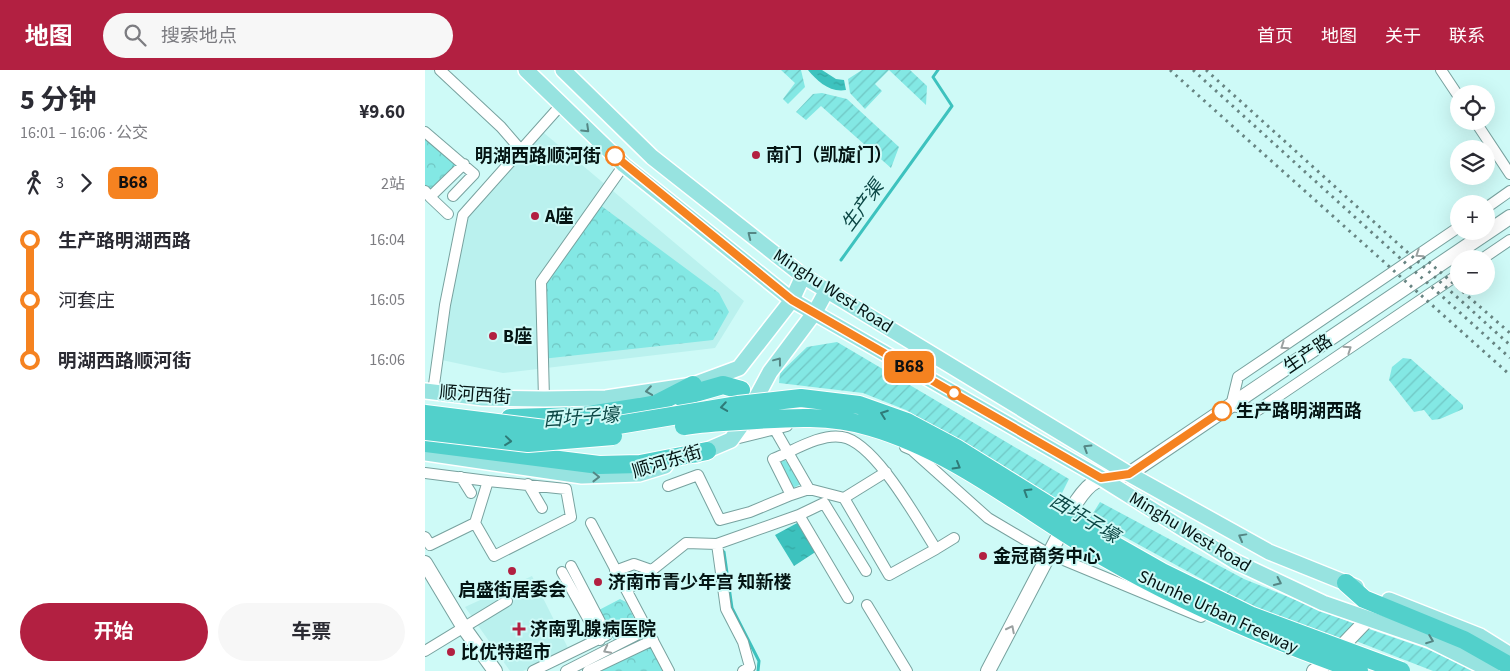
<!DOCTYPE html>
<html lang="zh">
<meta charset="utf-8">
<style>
:root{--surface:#fff;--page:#f7f7f7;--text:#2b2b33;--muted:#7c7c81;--accent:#b22041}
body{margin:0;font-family:"Source Sans 3","Noto Sans SC",sans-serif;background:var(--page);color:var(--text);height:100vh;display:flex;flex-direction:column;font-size:19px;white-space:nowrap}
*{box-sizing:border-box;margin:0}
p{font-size:16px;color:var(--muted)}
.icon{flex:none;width:28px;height:28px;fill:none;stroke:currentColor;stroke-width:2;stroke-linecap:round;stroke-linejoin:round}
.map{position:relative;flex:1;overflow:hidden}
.sheet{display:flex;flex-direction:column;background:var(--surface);width:425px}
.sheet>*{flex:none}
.badge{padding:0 10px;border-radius:8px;font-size:18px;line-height:32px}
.tools{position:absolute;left:1025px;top:15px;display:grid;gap:10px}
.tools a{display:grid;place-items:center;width:45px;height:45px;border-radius:50%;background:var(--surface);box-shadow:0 5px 20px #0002;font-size:25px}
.map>.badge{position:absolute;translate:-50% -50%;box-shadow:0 0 0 2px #fff}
.legs{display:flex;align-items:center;gap:8px;height:55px;padding:0 20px;font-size:16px}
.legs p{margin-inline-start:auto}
.overview{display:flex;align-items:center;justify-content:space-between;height:85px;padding:0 20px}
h1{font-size:28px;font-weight:700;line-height:38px}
.action{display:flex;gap:10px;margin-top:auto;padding:10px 20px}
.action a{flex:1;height:58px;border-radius:30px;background:var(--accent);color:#fff;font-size:20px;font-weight:700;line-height:58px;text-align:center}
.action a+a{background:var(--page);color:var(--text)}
ul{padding:0 20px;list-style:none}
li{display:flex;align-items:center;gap:18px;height:60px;font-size:19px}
li i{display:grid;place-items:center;width:8px;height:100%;margin:0 6px;background:currentColor}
li i::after{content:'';width:12px;height:12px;margin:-6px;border:4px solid;border-radius:50%;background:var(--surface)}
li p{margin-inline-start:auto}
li:first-child i{background:linear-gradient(#0000 50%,currentColor 0)}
li:last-child i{background:linear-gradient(currentColor 50%,#0000 0)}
header{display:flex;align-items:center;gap:30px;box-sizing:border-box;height:70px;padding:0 25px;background:var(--accent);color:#fff}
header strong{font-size:24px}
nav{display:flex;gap:28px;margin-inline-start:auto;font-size:18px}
.search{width:350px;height:45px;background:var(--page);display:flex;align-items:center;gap:12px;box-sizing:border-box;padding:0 18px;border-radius:28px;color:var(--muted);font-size:19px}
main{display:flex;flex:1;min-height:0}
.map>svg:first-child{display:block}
.built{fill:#baf1ee}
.forest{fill:url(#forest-crowns)}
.garden{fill:url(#garden-furrows)}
.water{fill:url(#water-ripples)}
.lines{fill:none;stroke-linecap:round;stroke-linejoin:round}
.stream{stroke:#3dc2be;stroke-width:3}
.street-casing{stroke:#78a29f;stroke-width:12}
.secondary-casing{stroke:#78a29f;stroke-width:16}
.primary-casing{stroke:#fff;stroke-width:18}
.highway-casing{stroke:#fff;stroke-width:20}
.street{stroke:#fff;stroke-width:10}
.secondary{stroke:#fff;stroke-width:14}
.primary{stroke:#97e3e0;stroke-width:15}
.highway{stroke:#52d0cb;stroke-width:18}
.rail{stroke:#678482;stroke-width:3;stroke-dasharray:2.5 5;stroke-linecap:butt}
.highway-bridge-casing{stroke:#fff;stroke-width:20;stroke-linecap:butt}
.highway-bridge{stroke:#52d0cb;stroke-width:18}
.oneway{stroke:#558684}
.oneway2{stroke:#9ba1a1}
.oneway3{stroke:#2f7b78}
.line-1-casing{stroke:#fff;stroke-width:11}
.line-1{stroke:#f58220;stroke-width:8}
.poi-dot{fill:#b22041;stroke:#cefaf7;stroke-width:2}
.stop-1-dot{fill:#fff;stroke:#f58220;stroke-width:2.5}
.labels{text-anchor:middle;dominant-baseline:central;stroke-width:4;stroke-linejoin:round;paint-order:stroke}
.poi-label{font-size:18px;font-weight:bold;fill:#041413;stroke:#cefaf7;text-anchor:start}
.stop-label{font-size:18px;font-weight:bold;fill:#041413;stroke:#cefaf7;text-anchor:end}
.street-label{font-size:18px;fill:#041413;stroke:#cefaf7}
.water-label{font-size:19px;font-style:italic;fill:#0c4745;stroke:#cefaf7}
</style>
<header>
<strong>地图</strong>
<div class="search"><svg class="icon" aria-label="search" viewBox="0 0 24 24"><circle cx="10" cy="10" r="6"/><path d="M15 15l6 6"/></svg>搜索地点</div>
<nav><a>首页</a><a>地图</a><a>关于</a><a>联系</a></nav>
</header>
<main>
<section class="sheet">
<div class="overview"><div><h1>5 分钟</h1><p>16:01 – 16:06 · 公交</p></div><b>¥9.60</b></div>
<div class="legs"><svg class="icon" aria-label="walk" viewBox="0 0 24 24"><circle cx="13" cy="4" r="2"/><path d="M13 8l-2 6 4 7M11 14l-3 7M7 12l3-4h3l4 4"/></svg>3<svg class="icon" aria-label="forward" viewBox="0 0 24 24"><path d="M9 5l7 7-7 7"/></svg><b class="badge" style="background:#f58220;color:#111">B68</b><p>2站</p></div>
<ul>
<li><i style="color:#f58220"></i><b>生产路明湖西路</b><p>16:04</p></li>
<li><i style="color:#f58220"></i><span>河套庄</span><p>16:05</p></li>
<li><i style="color:#f58220"></i><b>明湖西路顺河街</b><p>16:06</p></li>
</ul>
<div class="action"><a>开始</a><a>车票</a></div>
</section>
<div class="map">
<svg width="1085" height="601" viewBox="0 0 1085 601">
<defs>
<pattern id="forest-crowns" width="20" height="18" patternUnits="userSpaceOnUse" patternTransform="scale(1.25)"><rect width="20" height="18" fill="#83e8e4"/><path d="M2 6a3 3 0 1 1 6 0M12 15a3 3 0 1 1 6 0" fill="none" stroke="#70c6c3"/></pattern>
<pattern id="garden-furrows" width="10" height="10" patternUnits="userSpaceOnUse" patternTransform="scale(1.25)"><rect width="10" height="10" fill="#83e8e4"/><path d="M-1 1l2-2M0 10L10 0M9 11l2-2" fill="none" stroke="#70c6c3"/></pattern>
<pattern id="water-ripples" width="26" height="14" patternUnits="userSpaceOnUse" patternTransform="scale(1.25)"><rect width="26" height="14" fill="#3dc2be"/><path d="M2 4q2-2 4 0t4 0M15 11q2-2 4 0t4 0" fill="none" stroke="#34a6a2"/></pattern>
</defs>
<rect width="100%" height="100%" fill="#cefaf7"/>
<path class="built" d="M 113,58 L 319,231 L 290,278 L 78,303 L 12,289 L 38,145 Z
M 107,506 L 144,580 L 98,601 L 85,601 L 40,537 Z"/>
<path class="forest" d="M 0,62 L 39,94 L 5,126 L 0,121 Z
M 171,132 L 294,223 L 304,242 L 288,270 L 117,289 L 116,212 Z
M 359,389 L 375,407 L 376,414 L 368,418 L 354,390 Z
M 195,529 L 201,532 L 214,558 L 189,570 L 174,540 Z
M 225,577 L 240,601 L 175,601 Z"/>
<path class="garden" d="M 356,0 L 376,0 L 380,17 L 363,34 L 358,29 L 370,13 Z
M 437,0 L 485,0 L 502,16 L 501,35 L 464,0 L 450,14 L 457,21 L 440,39 L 425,23 L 423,9 Z
M 397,23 L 422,29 L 474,77 L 466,98 L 396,36 L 381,50 L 371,42 L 388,24 Z
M 412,272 L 644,409 L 633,431 L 481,340 L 438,323 L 354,313 L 355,303 L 382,277 Z
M 978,288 L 986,289 L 1038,335 L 1038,339 L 1015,349 L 1007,350 L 999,340 L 989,342 L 964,310 L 967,297 Z
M 675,432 L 819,509 L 930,554 L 914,568 L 826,536 L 665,448 Z
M 944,559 L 1002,579 L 1050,601 L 1008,601 L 931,571 Z"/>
<path class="water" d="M 383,0 L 397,0 L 411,9 L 419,10 L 421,20 C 405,23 392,11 383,0 Z
M 374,452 L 392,481 L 369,496 L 350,465 Z"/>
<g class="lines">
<path class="stream" d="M 416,190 L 527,36 L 508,7 L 513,0
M 299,482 L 307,538 L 334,591 L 333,601"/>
<g class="street-casing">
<path id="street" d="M 15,0 L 76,57 L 95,79
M 1016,0 L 1034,27
M 1050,51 L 1085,104
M 0,62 L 49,104 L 28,126
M 0,121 L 5,127 L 39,94
M 5,127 L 23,144
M 1061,138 L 1085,121
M 1034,157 L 813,307 L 806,336 L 833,340 L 1034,204
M 1057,189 L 1085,170
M 8,322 L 20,235 L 38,145 L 136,35
M 119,329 L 116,212 L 199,95
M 349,358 L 384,419 L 419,428 L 461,402
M 306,370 L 362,356
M 480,377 L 487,380 L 563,448 L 624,484 L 776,547
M 0,403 L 63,411
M 36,407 L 46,423
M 63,411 L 141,419 L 146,447 L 69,486 L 50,453 Z
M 103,414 L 117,438
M 243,416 L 273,405 L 295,450 L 325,442 L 366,425 L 348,389 C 368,381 396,363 417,367 C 450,372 493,451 511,479 L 529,468
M 366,425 L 384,419
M 419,428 L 464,505 L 511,479
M 374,445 L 399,433 L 441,501
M 166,453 L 244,601
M 0,467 L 5,475 L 50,453
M 292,474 L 374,445 L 423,528
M 190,501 L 209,494 L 226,500
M 137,502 L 175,570
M 202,520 L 261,473 L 292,474 L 301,539 L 318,572 L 325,597 L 318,601
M 442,535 L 482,601
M 0,581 L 82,531
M 108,601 L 182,565 L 146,496
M 141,601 L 223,559
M 163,601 L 228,570"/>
</g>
<g class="secondary-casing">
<path id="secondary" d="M 0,493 L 39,558 L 70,601
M 563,601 L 652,431 C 668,407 676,408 704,404 L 1085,147
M 889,601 L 897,597 L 943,549"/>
</g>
<g class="primary-casing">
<path id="primary" d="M 101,0 L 199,95 L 367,230 L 676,408 L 811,492 L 898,533 L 1005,570 L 1067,601
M 138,0 L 227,87 L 378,206 L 704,404 L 844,482 L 931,517
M 0,321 L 58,328 L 119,329 L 181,328 L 268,315 L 314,298 L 367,230 L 378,206
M 0,383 L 157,406 L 214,404 L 240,396
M 271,385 L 306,370 L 316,356 L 345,302 L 390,242 L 402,220
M 964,530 L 1055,566 L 1085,585"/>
</g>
<g class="highway-casing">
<path id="highway" d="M 256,327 L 298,315 L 316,320
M 85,348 L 158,346 L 215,337 L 231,334 L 268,315
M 0,373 L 174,395 L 215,394 L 282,381
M 921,513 L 939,529 L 1039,570 L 1085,596"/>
</g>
<use href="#street" class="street"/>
<use href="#secondary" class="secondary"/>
<use href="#primary" class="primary"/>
<use href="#highway" class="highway"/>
<path class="rail" d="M 745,0 L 1085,305
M 768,0 L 1085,288
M 781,0 L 1085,275
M 998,187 L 1085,263"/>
<g class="highway-bridge-casing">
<path id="highway-bridge" d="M 0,344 L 120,359 L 181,357 L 313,335 L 376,328 L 434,335 L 482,352 L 531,378 L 670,464 L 737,502 L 827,546 L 976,601
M 259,356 C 278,353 296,352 315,351 C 360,348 402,344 446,357 C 532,382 603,443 679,487 C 760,534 846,570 934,601
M 0,361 L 103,373 L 188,366"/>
</g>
<use href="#highway-bridge" class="highway-bridge"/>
</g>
<defs><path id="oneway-chevron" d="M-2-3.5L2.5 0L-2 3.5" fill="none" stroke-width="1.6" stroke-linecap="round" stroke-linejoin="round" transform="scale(1.25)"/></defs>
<g class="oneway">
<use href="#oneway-chevron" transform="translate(161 59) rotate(44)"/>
<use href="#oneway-chevron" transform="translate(326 165) rotate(-142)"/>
<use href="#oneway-chevron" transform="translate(353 291) rotate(-53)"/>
<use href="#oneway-chevron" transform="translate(224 321) rotate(172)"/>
<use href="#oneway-chevron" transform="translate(662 378) rotate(-148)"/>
<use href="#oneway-chevron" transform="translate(171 407) rotate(1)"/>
<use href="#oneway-chevron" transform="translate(817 467) rotate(-151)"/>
<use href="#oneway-chevron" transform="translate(853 512) rotate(25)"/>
<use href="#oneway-chevron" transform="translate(1005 570) rotate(21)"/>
</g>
<g class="oneway2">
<use href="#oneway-chevron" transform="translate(994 184) rotate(146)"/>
<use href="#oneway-chevron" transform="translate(859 276) rotate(146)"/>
<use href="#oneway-chevron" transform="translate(923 279) rotate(-34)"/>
<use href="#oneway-chevron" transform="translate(586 559) rotate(-63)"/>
<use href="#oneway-chevron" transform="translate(182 580) rotate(153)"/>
</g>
<g class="oneway3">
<use href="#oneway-chevron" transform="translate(299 337) rotate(171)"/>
<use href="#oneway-chevron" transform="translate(459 344) rotate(-160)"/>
<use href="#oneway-chevron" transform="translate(83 371) rotate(6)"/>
<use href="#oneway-chevron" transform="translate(532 396) rotate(30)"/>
<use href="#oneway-chevron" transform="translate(602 422) rotate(-148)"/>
</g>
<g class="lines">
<g class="line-1-casing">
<path id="line-1" d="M 190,86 L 367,230 L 676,408 L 704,404 L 797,341"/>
</g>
<use href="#line-1" class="line-1"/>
</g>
<g class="poi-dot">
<circle cx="331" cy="85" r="5"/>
<circle cx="110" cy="146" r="5"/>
<circle cx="68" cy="266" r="5"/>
<circle cx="558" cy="486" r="5"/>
<circle cx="87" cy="501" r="5"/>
<circle cx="173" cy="512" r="5"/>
<path d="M91.5 551.5h5v5h5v5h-5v5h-5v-5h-5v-5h5z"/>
<circle cx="26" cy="582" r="5"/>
</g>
<g class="stop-1-dot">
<circle cx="190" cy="86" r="9"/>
<circle cx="529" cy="323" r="6"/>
<circle cx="797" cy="341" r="9"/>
</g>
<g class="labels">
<g class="poi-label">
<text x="341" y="85">南门（凯旋门）</text>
<text x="120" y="146">A座</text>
<text x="78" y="266">B座</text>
<text x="568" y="486">金冠商务中心</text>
<text x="183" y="512">济南市青少年宫 知新楼</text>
<text x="87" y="520" text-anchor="middle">启盛街居委会</text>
<text x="105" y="559">济南乳腺病医院</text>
<text x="36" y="582">比优特超市</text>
</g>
<g class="stop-label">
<text x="176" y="86">明湖西路顺河街</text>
<text x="811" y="341" text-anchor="start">生产路明湖西路</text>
</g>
<g class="street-label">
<text transform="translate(408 221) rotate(33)">Minghu West Road</text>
<text transform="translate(883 284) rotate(-34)">生产路</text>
<text transform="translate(50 325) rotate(4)">顺河西街</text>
<text transform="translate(242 392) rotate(-17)">顺河东街</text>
<text transform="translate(765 462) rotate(31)">Minghu West Road</text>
<text transform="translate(793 542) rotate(25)">Shunhe Urban Freeway</text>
</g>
<g class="water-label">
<text transform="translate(438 136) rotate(-54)">生产渠</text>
<text transform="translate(156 348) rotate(-4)">西圩子壕</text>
<text transform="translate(659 449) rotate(31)">西圩子壕</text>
</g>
</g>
</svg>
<div class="tools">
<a><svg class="icon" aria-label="locate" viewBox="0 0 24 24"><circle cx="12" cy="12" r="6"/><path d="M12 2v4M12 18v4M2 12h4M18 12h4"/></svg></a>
<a><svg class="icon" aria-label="layers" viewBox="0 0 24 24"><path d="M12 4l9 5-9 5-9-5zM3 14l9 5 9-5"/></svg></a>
<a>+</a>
<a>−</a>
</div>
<b class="badge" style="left:484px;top:297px;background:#f58220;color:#111">B68</b>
</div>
</main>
